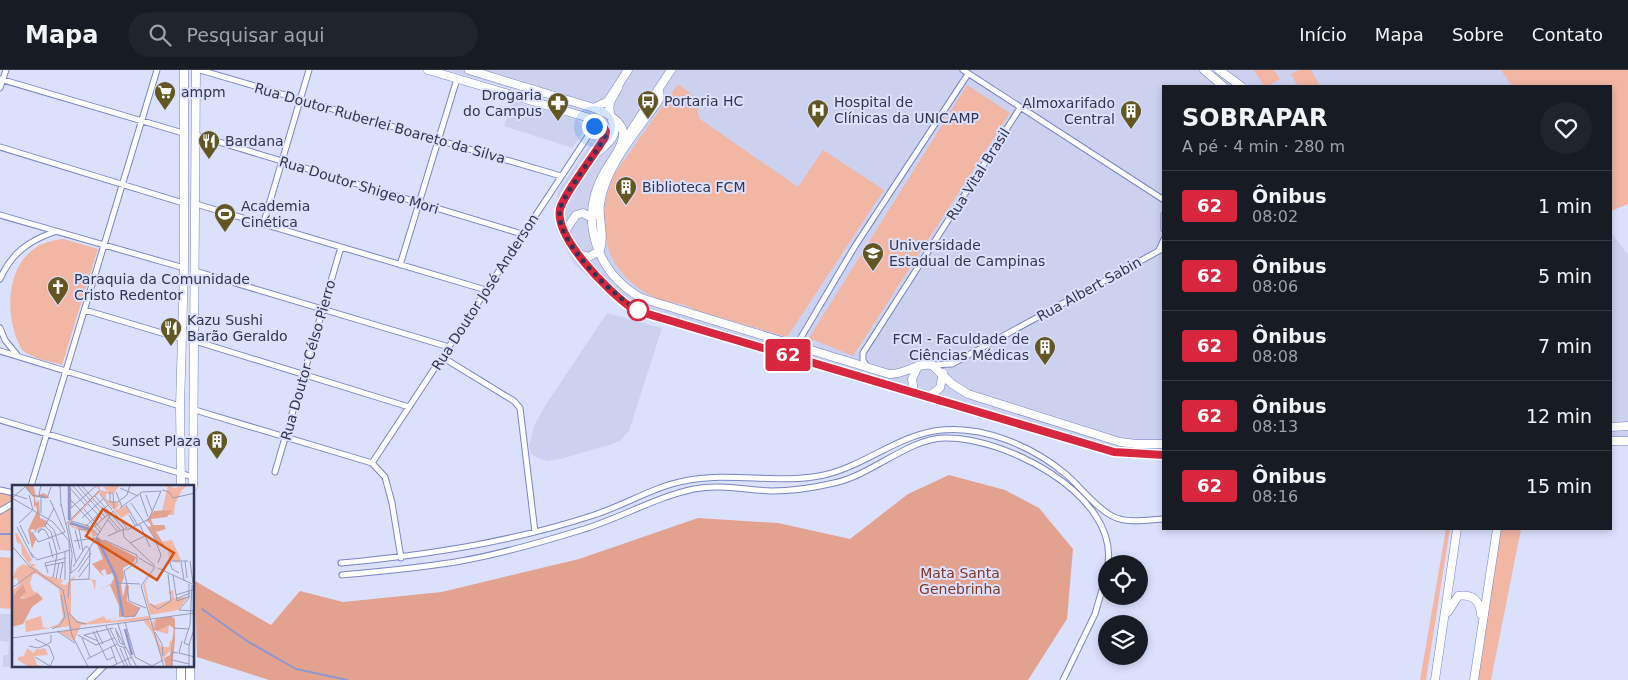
<!DOCTYPE html>
<html lang="pt">
<meta charset="utf-8">
<style>
:root{--surface:#171b24;--page:#20242c;--text:#f1f3f6;--muted:#9ea1a6;--line:#363941}
body{margin:0;font-family:"DejaVu Sans",sans-serif;background:var(--page);color:var(--text);height:100vh;display:flex;flex-direction:column;font-size:19px;white-space:nowrap}
*{box-sizing:border-box;margin:0}
p{font-size:16px;color:var(--muted)}
.icon{flex:none;width:28px;height:28px;fill:none;stroke:currentColor;stroke-width:2;stroke-linecap:round;stroke-linejoin:round}
.map{position:relative;flex:1;overflow:hidden}
.sheet{position:absolute;left:1162px;top:15px;width:450px;height:445px;display:flex;flex-direction:column;background:var(--surface);border-radius:0px;box-shadow:0 2px 8px #0003}
.sheet>*{flex:none}
.badge{padding:0 10px;border-radius:4px;font-size:18px;line-height:32px}
.fabs{position:absolute;left:1098px;top:485px;display:grid;gap:10px}
.fabs a{display:grid;place-items:center;width:50px;height:50px;border-radius:50%;background:var(--surface);box-shadow:0 2px 8px #0003;font-size:25px}
.you{position:absolute;width:25px;height:25px;margin:-12px;border:4px solid #fff;border-radius:50%;background:#1a73e8;box-shadow:0 0 0 8px #1a73e833}
.map>.badge{position:absolute;translate:-50% -50%;box-shadow:0 0 0 2px #fff}
.round{display:grid;place-items:center;flex:none;width:52px;height:52px;border-radius:26px;background:var(--page)}
.head{display:flex;align-items:center;justify-content:space-between;height:85px;padding:0 20px}
h1{font-size:24px;font-weight:700;line-height:38px}
ul{padding:0;list-style:none}
li{display:flex;align-items:center;gap:15px;height:70px;padding:0 20px;border-top:1px solid var(--line)}
li div{flex:1}
li b{display:block;font-size:19px}
li em{font-style:normal}
li .badge{min-width:55px;font-weight:700;text-align:center}
header{display:flex;align-items:center;gap:30px;box-sizing:border-box;height:70px;padding:0 25px;background:var(--surface);border-bottom:1px solid var(--line)}
header strong{font-size:24px}
nav{display:flex;gap:28px;margin-inline-start:auto;font-size:18px}
.search{width:350px;height:45px;background:var(--page);display:flex;align-items:center;gap:12px;box-sizing:border-box;padding:0 18px;border-radius:28px;color:var(--muted);font-size:19px}
.map>svg:first-child{display:block}
.built{fill:#cbd1ef}
.green{fill:#f2b6a5}
.forest{fill:#e3a18f}
.lines{fill:none;stroke-linecap:round;stroke-linejoin:round}
.stream{stroke:#8d98cf;stroke-width:2}
.street-casing{stroke:#7a85c5;stroke-width:7}
.secondary-casing{stroke:#7a85c5;stroke-width:9}
.street{stroke:#fff;stroke-width:5}
.secondary{stroke:#fff;stroke-width:8}
.line-casing{stroke:#fff;stroke-width:11}
.line{stroke:#d7263d;stroke-width:8}
.walk{stroke:#313551;stroke-width:5;stroke-dasharray:0 9}
.stop-dot{fill:#fff;stroke:#d7263d;stroke-width:2.5}
.labels{text-anchor:middle;dominant-baseline:central;stroke-width:4;stroke-linejoin:round;paint-order:stroke}
.poi-label{font-size:14px;fill:#313551;stroke:#dbe1fd;text-anchor:start}
.street-label{font-size:14px;fill:#313551;stroke:#dbe1fd}
.park-label{font-size:14px;fill:#833520;stroke:#dbe1fd}
.inset-river{fill:none;stroke:#8d98cf;stroke-width:2.5}
.inset-road{fill:none;stroke:#979cb8;stroke-width:1}
.view{fill:#d65513;fill-opacity:0.15;stroke:#d65513;stroke-width:2.5}
.inset-edge{fill:none;stroke:#313551;stroke-width:2.5}
</style>
<header>
<strong>Mapa</strong>
<div class="search"><svg class="icon" aria-label="search" viewBox="0 0 24 24"><circle cx="10" cy="10" r="6"/><path d="M15 15l6 6"/></svg>Pesquisar aqui</div>
<nav><a>Início</a><a>Mapa</a><a>Sobre</a><a>Contato</a></nav>
</header>
<div class="map">
<svg width="1628" height="610" viewBox="0 0 1628 610">
<rect width="100%" height="100%" fill="#dbe1fd"/>
<path class="built" d="M 447,0 L 1503,0 L 1513,16 L 1164,16 L 1164,389 L 1131,389 L 1100,383 L 625,239 L 574,194 L 557,161 L 554,144 L 558,121 L 588,77 L 601,50 L 596,46 L 547,29 Z
M 512,31 L 578,50 L 584,60 L 572,78 L 504,56 Z
M 1611,162 L 1628,185 L 1628,374 L 1611,375 Z
M 607,243 L 662,258 L 629,361 L 621,370 L 612,374 L 561,389 L 547,391 L 538,388 L 531,384 L 529,376 L 534,356 L 545,336 Z
M 0,544 L 14,544 L 14,596 L 43,598 L 3,597 L 3,585 L 8,585 L 9,572 L 0,571 Z"/>
<path class="green" d="M 1254,0 L 1274,0 L 1280,9 L 1268,16 L 1264,16 Z
M 1299,0 L 1311,0 L 1320,16 L 1298,16 L 1291,4 Z
M 1501,0 L 1628,0 L 1628,134 L 1611,141 L 1611,16 L 1512,16 Z
M 678,14 L 699,30 L 698,43 L 700,49 L 798,117 L 823,80 L 884,120 L 787,267 L 695,240 C 681,231 666,234 651,226 C 602,200 593,151 615,103 Z
M 967,15 L 1010,43 L 853,286 L 809,268 Z
M 64,169 L 98,179 L 62,295 C 49,291 33,289 22,280 C 0,241 6,172 64,169 Z
M 0,422 L 14,426 L 14,481 L 0,480 Z
M 1446,459 L 1450,459 L 1426,610 L 1420,610 Z
M 1501,459 L 1521,459 L 1491,610 L 1478,610 Z
M 0,487 L 14,488 L 14,539 L 0,538 Z"/>
<path class="forest" d="M 949,405 L 1005,420 L 1039,438 L 1073,479 L 1067,549 L 1028,610 L 269,610 L 197,587 L 195,511 L 271,555 L 300,521 L 343,532 L 442,522 L 579,489 L 698,448 L 778,453 L 850,469 L 908,424 Z"/>
<g class="lines">
<path class="stream" d="M 0,464 L 14,464
M 202,539 L 247,571 L 296,599 L 347,610"/>
<g class="street-casing">
<path id="street" d="M 200,0 L 561,106
M 963,0 L 1164,130
M 0,9 L 183,63
M 0,18 L 6,0
M 196,65 L 522,164
M 0,77 L 183,133
M 196,134 L 486,220
M 0,145 L 184,198
M 1164,145 L 1164,159
M 263,155 L 309,0
M 1159,180 L 1164,169
M 400,195 L 457,9
M 195,201 L 449,277
M 0,209 C 11,184 28,171 54,162
M 85,240 L 182,269
M 0,258 L 5,270 L 18,286
M 195,271 L 409,337
M 796,276 L 855,176 L 968,4
M 0,281 L 180,336
M 442,287 L 514,331 L 520,338 L 535,462
M 933,295 L 952,294 L 1164,178
M 867,297 L 863,290 L 863,283 L 1020,38
M 195,340 L 372,393
M 0,350 L 193,407
M 372,393 L 594,57 L 596,50
M 372,393 L 385,407 L 392,433 L 401,488
M 275,402 L 341,177
M 31,416 L 157,0
M 0,420 L 14,423
M 0,441 L 14,433
M 341,493 C 428,485 512,472 594,445 C 625,435 653,417 684,411 C 731,401 778,415 824,405 C 865,396 899,364 942,360 C 984,356 1031,376 1063,402 C 1080,415 1093,436 1112,446 C 1127,454 1147,450 1164,449
M 342,505 C 382,501 422,498 461,491 C 502,484 542,472 581,460 C 619,449 655,427 694,419 C 719,414 745,420 771,421 C 792,421 813,418 834,413 C 872,405 908,369 944,368 C 1003,366 1118,424 1108,494
M 90,610 L 104,596
M 1063,610 L 1095,544 L 1106,506"/>
</g>
<g class="secondary-casing">
<path id="secondary" d="M 428,0 L 596,50 L 604,57 L 605,67 C 596,82 563,125 560,139 C 554,170 614,228 639,241 L 1114,382 L 1164,385
M 469,0 L 594,38 C 604,42 620,49 623,61 C 625,75 610,92 604,103 C 578,149 596,202 641,228 L 889,304 C 905,305 917,292 932,295 L 952,314 L 968,324 L 1120,372 L 1136,374 L 1164,374
M 1204,0 L 1223,16
M 1219,0 L 1241,16
M 594,38 L 608,31 L 628,0
M 623,73 L 671,0
M 598,82 C 630,57 605,56 610,33 C 612,28 615,23 618,18
M 565,161 L 576,145 L 583,143 L 592,148
M 579,184 L 589,187 L 600,180 C 605,166 598,148 600,134 C 605,97 636,62 657,33 L 660,28 L 659,19
M 914,322 L 912,309 L 918,296
M 928,327 L 940,318 L 943,303
M 1611,357 L 1628,356
M 1611,371 L 1628,371
M 181,416 L 180,336 L 184,198 L 184,0
M 193,416 L 196,0
M 1448,542 L 1458,526 C 1472,524 1480,530 1481,544
M 190,596 L 190,610
M 181,610 L 181,596
M 1435,610 L 1457,459
M 1474,610 L 1497,459"/>
</g>
<use href="#street" class="street"/>
<use href="#secondary" class="secondary"/>
</g>
<g class="lines">
<g class="line-casing">
<path id="line" d="M 601,53 L 606,61 L 605,67 C 596,83 563,125 560,139 C 554,167 608,221 629,236 C 638,242 648,244 658,247 L 1114,382 L 1164,385"/>
</g>
<use href="#line" class="line"/>
<path class="walk" d="M 594,56 L 596,50 C 603,54 607,59 605,67 C 596,83 563,125 560,139 C 553,170 615,228 640,241 L 638,240"/>
</g>
<defs>
<g id="supermarket-pin" transform="scale(1.125)"><path d="M0 17L-7.5 6A9.5 9.5 0 1 1 7.5 6Z" fill="#625623" stroke="#dbe1fd"/><path d="M-6-5.5h2.5l.6 2H6L4.5 2H-2.5L-4.4-4H-6ZM-1.5 3.2a1.3 1.3 0 1 0 .1 0ZM3 3.2a1.3 1.3 0 1 0 .1 0Z" fill="#fff"/></g>
<g id="bus-pin" transform="scale(1.125)"><path d="M0 17L-7.5 6A9.5 9.5 0 1 1 7.5 6Z" fill="#625623" stroke="#dbe1fd"/><path d="M-5-6H5V4H4V6H2V4H-2V6H-4V4H-5ZM-3.5-4V0h7V-4ZM-3.5 1.2v1.5H-2V1.2ZM2 1.2v1.5H3.5V1.2Z" fill="#fff"/></g>
<g id="pharmacy-pin" transform="scale(1.125)"><path d="M0 17L-7.5 6A9.5 9.5 0 1 1 7.5 6Z" fill="#625623" stroke="#dbe1fd"/><path d="M-2-6h4v4h4v4h-4v4h-4v-4h-4v-4h4Z" fill="#fff"/></g>
<g id="hospital-pin" transform="scale(1.125)"><path d="M0 17L-7.5 6A9.5 9.5 0 1 1 7.5 6Z" fill="#625623" stroke="#dbe1fd"/><path d="M-5-5h3v3.5h4V-5h3V5h-3V1.5h-4V5h-3Z" fill="#fff"/></g>
<g id="building-pin" transform="scale(1.125)"><path d="M0 17L-7.5 6A9.5 9.5 0 1 1 7.5 6Z" fill="#625623" stroke="#dbe1fd"/><path d="M-4-6H4V6H1V3H-1V6H-4ZM-2.5-4.3h1.7v1.8h-1.7ZM.8-4.3h1.7v1.8H.8ZM-2.5-1h1.7V.8h-1.7ZM.8-1h1.7V.8H.8Z" fill="#fff"/></g>
<g id="restaurant-pin" transform="scale(1.125)"><path d="M0 17L-7.5 6A9.5 9.5 0 1 1 7.5 6Z" fill="#625623" stroke="#dbe1fd"/><path d="M-5-6h1v4h1v-4h1v4h1v-4h1v5L-1.5 .5V6h-2V.5L-5-1ZM5-6V6H3V1.5H1.5Q1.5-4 5-6Z" fill="#fff"/></g>
<g id="stadium-pin" transform="scale(1.125)"><path d="M0 17L-7.5 6A9.5 9.5 0 1 1 7.5 6Z" fill="#625623" stroke="#dbe1fd"/><path d="M0-5a6.5 5 0 1 0 0 10a6.5 5 0 1 0 0-10ZM-3.5-1.8h7v3.6h-7Z" fill="#fff"/></g>
<g id="university-pin" transform="scale(1.125)"><path d="M0 17L-7.5 6A9.5 9.5 0 1 1 7.5 6Z" fill="#625623" stroke="#dbe1fd"/><path d="M0-5L7-2L0 1L-7-2ZM-4 1L0 2.5L4 1V4Q0 6-4 4Z" fill="#fff"/></g>
<g id="church-pin" transform="scale(1.125)"><path d="M0 17L-7.5 6A9.5 9.5 0 1 1 7.5 6Z" fill="#625623" stroke="#dbe1fd"/><path d="M-1.2-6h2.4v3.5h3.3v2.4h-3.3V6h-2.4V-.1h-3.3v-2.4h3.3Z" fill="#fff"/></g>
</defs>
<g fill-rule="evenodd">
<use href="#supermarket-pin" x="165" y="22"/>
<use href="#bus-pin" x="648" y="31"/>
<use href="#pharmacy-pin" x="558" y="33"/>
<use href="#hospital-pin" x="818" y="40"/>
<use href="#building-pin" x="1131" y="41"/>
<use href="#restaurant-pin" x="209" y="71"/>
<use href="#building-pin" x="626" y="117"/>
<use href="#stadium-pin" x="225" y="144"/>
<use href="#university-pin" x="873" y="183"/>
<use href="#church-pin" x="58" y="217"/>
<use href="#restaurant-pin" x="171" y="258"/>
<use href="#building-pin" x="1045" y="277"/>
<use href="#building-pin" x="217" y="371"/>
</g>
<circle class="stop-dot" cx="638" cy="240" r="10"/>
<g class="labels">
<g class="poi-label">
<text x="181" y="22">ampm</text>
<text x="542" y="25" text-anchor="end">Drogaria<tspan x="542" dy="16">do Campus</tspan></text>
<text x="664" y="31">Portaria HC</text>
<text x="834" y="32">Hospital de<tspan x="834" dy="16">Clínicas da UNICAMP</tspan></text>
<text x="1115" y="33" text-anchor="end">Almoxarifado<tspan x="1115" dy="16">Central</tspan></text>
<text x="225" y="71">Bardana</text>
<text x="642" y="117">Biblioteca FCM</text>
<text x="241" y="136">Academia<tspan x="241" dy="16">Cinética</tspan></text>
<text x="889" y="175">Universidade<tspan x="889" dy="16">Estadual de Campinas</tspan></text>
<text x="74" y="209">Paraquia da Comunidade<tspan x="74" dy="16">Cristo Redentor</tspan></text>
<text x="187" y="250">Kazu Sushi<tspan x="187" dy="16">Barão Geraldo</tspan></text>
<text x="1029" y="269" text-anchor="end">FCM - Faculdade de<tspan x="1029" dy="16">Ciências Médicas</tspan></text>
<text x="201" y="371" text-anchor="end">Sunset Plaza</text>
</g>
<g class="street-label">
<text transform="translate(380 53) rotate(16)">Rua Doutor Ruberlei Boareto da Silva</text>
<text transform="translate(978 104) rotate(-58)">Rua Vital Brasil</text>
<text transform="translate(359 115) rotate(17)">Rua Doutor Shigeo Mori</text>
<text transform="translate(1089 219) rotate(-29)">Rua Albert Sabin</text>
<text transform="translate(485 222) rotate(-57)">Rua Doutor José Anderson</text>
<text transform="translate(308 290) rotate(-74)">Rua Doutor Célso Pierro</text>
</g>
<g class="park-label">
<text x="960" y="503">Mata Santa<tspan x="960" dy="16">Genebrinha</tspan></text>
</g>
</g>
<g transform="translate(12 415)">
<rect width="182" height="182" fill="#dbe1fd"/>
<path d="M 87,0 L 88,5 L 97,7 L 91,2 L 108,0 L 101,9 L 94,9 L 94,14 L 108,19 L 103,25 L 114,21 L 118,28 L 109,33 L 87,8 L 58,38 L 62,42 L 75,40 L 85,50 L 81,52 L 79,46 L 77,48 L 61,43 L 55,38 L 87,5 L 84,1 ZM 156,0 L 162,3 L 176,0 L 170,5 L 163,19 L 162,30 L 155,30 L 157,25 L 150,26 ZM 5,48 L 20,75 L 17,78 L 26,80 L 21,81 L 32,90 L 51,95 L 49,99 L 54,100 L 62,91 L 63,95 L 77,94 L 84,95 L 83,106 L 80,95 L 59,95 L 59,130 L 66,136 L 74,138 L 92,131 L 94,135 L 107,132 L 97,135 L 100,136 L 137,131 L 138,139 L 144,134 L 142,144 L 157,140 L 156,149 L 141,145 L 149,162 L 157,162 L 158,156 L 162,155 L 159,165 L 151,173 L 154,182 L 140,147 L 131,135 L 69,140 L 62,156 L 48,147 L 57,145 L 57,141 L 45,143 L 54,128 L 45,142 L 14,147 L 13,136 L 29,131 L 31,142 L 36,143 L 46,139 L 51,132 L 47,104 L 25,89 L 21,89 L 18,98 L 21,106 L 26,108 L 12,114 L 4,107 L 0,112 L 0,106 L 7,100 L 5,93 L 0,94 L 5,83 L 11,79 L 19,82 L 10,69 L 9,59 L 5,58 L 3,49 ZM 160,55 L 169,75 L 166,78 L 157,74 L 156,63 L 149,57 ZM 146,83 L 133,99 L 137,118 L 143,120 L 158,115 L 160,111 L 156,107 L 161,105 L 162,113 L 176,112 L 166,125 L 138,130 L 131,101 L 132,99 ZM 0,161 L 2,171 L 7,172 L 12,171 L 15,163 L 22,168 L 23,165 L 33,163 L 36,170 L 22,171 L 25,180 L 34,182 L 17,182 L 6,175 L 6,172 L 2,171 L 0,167 Z" fill="#f2b6a5"/>
<path d="M 12,0 L 21,0 L 24,11 L 32,8 L 38,13 L 23,12 L 24,18 L 27,15 L 28,33 L 35,36 L 33,42 L 26,43 L 23,48 L 22,44 L 18,45 L 24,54 L 20,64 L 16,45 L 25,26 L 24,20 L 22,23 L 22,13 ZM 160,25 L 155,32 L 139,34 L 141,40 L 152,40 L 154,44 L 144,47 L 156,65 L 144,56 L 135,41 L 139,42 L 138,38 L 134,36 L 142,26 ZM 85,52 L 124,72 L 122,77 L 111,83 L 112,93 L 109,99 L 111,112 L 114,99 L 117,101 L 115,116 L 128,123 L 123,132 L 107,132 L 107,121 L 98,100 L 83,106 L 99,99 L 102,93 L 100,88 L 95,90 L 93,84 L 89,86 L 92,92 L 80,79 L 91,74 L 83,55 ZM 11,99 L 14,107 L 8,113 L 12,114 L 26,108 L 31,114 L 20,122 L 11,139 L 0,142 L 0,112 ZM 159,131 L 163,134 L 163,155 L 160,182 L 154,182 L 152,173 L 158,170 L 162,143 L 157,140 L 145,146 L 142,144 L 144,134 Z" fill="#e3a18f"/>
<path class="inset-river" d="M 57,0 L 57,35M 58,38 L 77,44M 85,53 L 104,92 L 111,131M 113,144 L 120,170"/>
<path class="inset-road" d="M 12,0 L 20,10 L 34,13M 29,0 L 27,10 L 35,13 L 39,2M 48,0 L 49,21M 58,0 L 59,23M 65,0 L 78,15M 69,0 L 80,12M 61,1 L 75,17M 58,3 L 73,20M 108,3 L 126,11M 150,5 L 157,7 L 161,13 L 183,8M 98,7 L 98,17 L 106,17 L 115,10 L 118,0M 104,7 L 110,22M 101,8 L 102,23M 0,9 L 15,14M 88,9 L 100,25M 128,9 L 136,32M 17,10 L 21,25M 134,10 L 140,26M 83,11 L 98,28M 29,12 L 29,28M 0,13 L 13,2M 0,13 L 41,37 L 58,57M 58,14 L 88,47M 81,14 L 97,31M 38,15 L 53,47M 79,16 L 93,32M 119,18 L 142,52 L 149,70 L 146,78M 49,19 L 56,48 L 60,68 L 60,72 L 59,82 L 59,86 L 58,89 L 57,55M 76,19 L 90,34M 114,20 L 125,39M 108,23 L 130,7 L 149,6M 72,24 L 89,44M 101,26 L 115,43 L 111,46 L 112,52 L 143,81M 99,29 L 112,44M 117,30 L 123,40 L 128,40 L 138,62M 97,32 L 109,46M 70,33 L 91,14M 59,34 L 58,24 L 85,0M 137,34 L 149,6M 96,35 L 106,47M 59,36 L 77,41 L 86,50M 7,38 L 20,26M 35,38 L 42,45 L 48,65M 54,39 L 87,6M 56,39 L 64,77M 8,40 L 17,59M 75,40 L 96,20M 83,41 L 99,27M 5,42 L 21,73M 30,44 L 26,48 L 27,44 L 30,44 L 33,45 L 38,54M 63,45 L 68,64M 115,45 L 137,34M 20,47 L 26,57 L 53,47M 96,51 L 112,44M 92,55 L 125,70 L 125,77 L 112,86 L 115,99M 62,56 L 83,53M 37,57 L 41,73M 118,58 L 133,51M 0,61 L 17,81 L 51,105 L 60,150 L 76,182M 71,66 L 67,44 L 76,45M 18,67 L 25,75 L 58,65M 127,73 L 142,82M 157,76 L 176,76M 173,76 L 175,93M 178,76 L 181,98M 158,77 L 160,84 L 167,88M 169,77 L 172,95M 33,81 L 53,77M 61,82 L 74,61 L 78,64M 143,82 L 129,101 L 152,182M 146,83 L 180,99M 66,87 L 79,68M 36,88 L 33,78 L 54,73M 59,88 L 66,82 L 101,26M 161,90 L 165,116 L 178,111M 67,92 L 78,77M 41,93 L 45,69 L 39,47 L 33,41 L 42,23M 44,94 L 47,78M 48,94 L 51,77M 53,95 L 53,67M 57,95 L 77,94 L 78,64M 106,98 L 128,99M 115,99 L 117,116 L 134,123M 0,103 L 23,86M 164,110 L 183,104M 56,113 L 58,89M 164,114 L 178,108M 138,119 L 146,124 L 159,116 L 156,89M 167,125 L 177,113 L 177,99M 167,125 L 183,126M 57,128 L 65,137 L 74,139M 112,132 L 123,131 L 128,122M 113,137 L 123,172 L 140,181 L 151,175M 106,139 L 113,161 L 125,182M 94,141 L 113,182M 103,143 L 112,160M 161,143 L 177,144M 40,144 L 47,141 L 53,132 L 49,110M 98,144 L 107,161 L 114,163M 84,145 L 91,159M 45,146 L 63,158M 81,146 L 95,175 L 102,172M 104,146 L 108,158 L 112,160M 143,147 L 150,159 L 151,171M 66,150 L 84,160 L 102,153M 72,150 L 101,143M 72,150 L 86,156M 0,153 L 183,128M 70,153 L 78,172M 23,154 L 37,161 L 42,173M 170,156 L 167,168 L 183,172M 177,160 L 172,158 L 178,140 L 180,100M 17,161 L 26,163 L 34,160 L 39,157 L 39,150M 99,162 L 105,179M 108,163 L 116,182M 112,163 L 119,182M 23,172 L 38,181 L 42,173M 75,174 L 105,159M 160,175 L 177,179M 98,182 L 120,172M 160,182 L 160,167 L 166,168M 177,182 L 177,160 L 183,141"/>
<path class="view" d="M 91,24 L 162,68 L 145,95 L 74,51 Z"/>
<rect width="182" height="182" class="inset-edge"/>
</g>
</svg>
<div class="fabs">
<a><svg class="icon" aria-label="locate" viewBox="0 0 24 24"><circle cx="12" cy="12" r="6"/><path d="M12 2v4M12 18v4M2 12h4M18 12h4"/></svg></a>
<a><svg class="icon" aria-label="layers" viewBox="0 0 24 24"><path d="M12 4l9 5-9 5-9-5zM3 14l9 5 9-5"/></svg></a>
</div>
<div class="you" style="left:594px;top:56px"></div>
<b class="badge" style="left:788px;top:285px;background:#d7263d;color:#fff">62</b>
<section class="sheet">
<div class="head"><div><h1>SOBRAPAR</h1><p>A pé · 4 min · 280 m</p></div><a class="round"><svg class="icon" aria-label="heart" viewBox="0 0 24 24"><path d="M12 20l-8-8c-3-5 5-10 8-4 3-6 11-1 8 4z"/></svg></a></div>
<ul>
<li><span class="badge" style="background:#d7263d;color:#fff">62</span><div><b>Ônibus</b><p>08:02</p></div><em>1 min</em></li>
<li><span class="badge" style="background:#d7263d;color:#fff">62</span><div><b>Ônibus</b><p>08:06</p></div><em>5 min</em></li>
<li><span class="badge" style="background:#d7263d;color:#fff">62</span><div><b>Ônibus</b><p>08:08</p></div><em>7 min</em></li>
<li><span class="badge" style="background:#d7263d;color:#fff">62</span><div><b>Ônibus</b><p>08:13</p></div><em>12 min</em></li>
<li><span class="badge" style="background:#d7263d;color:#fff">62</span><div><b>Ônibus</b><p>08:16</p></div><em>15 min</em></li>
</ul>
</section>
</div>
